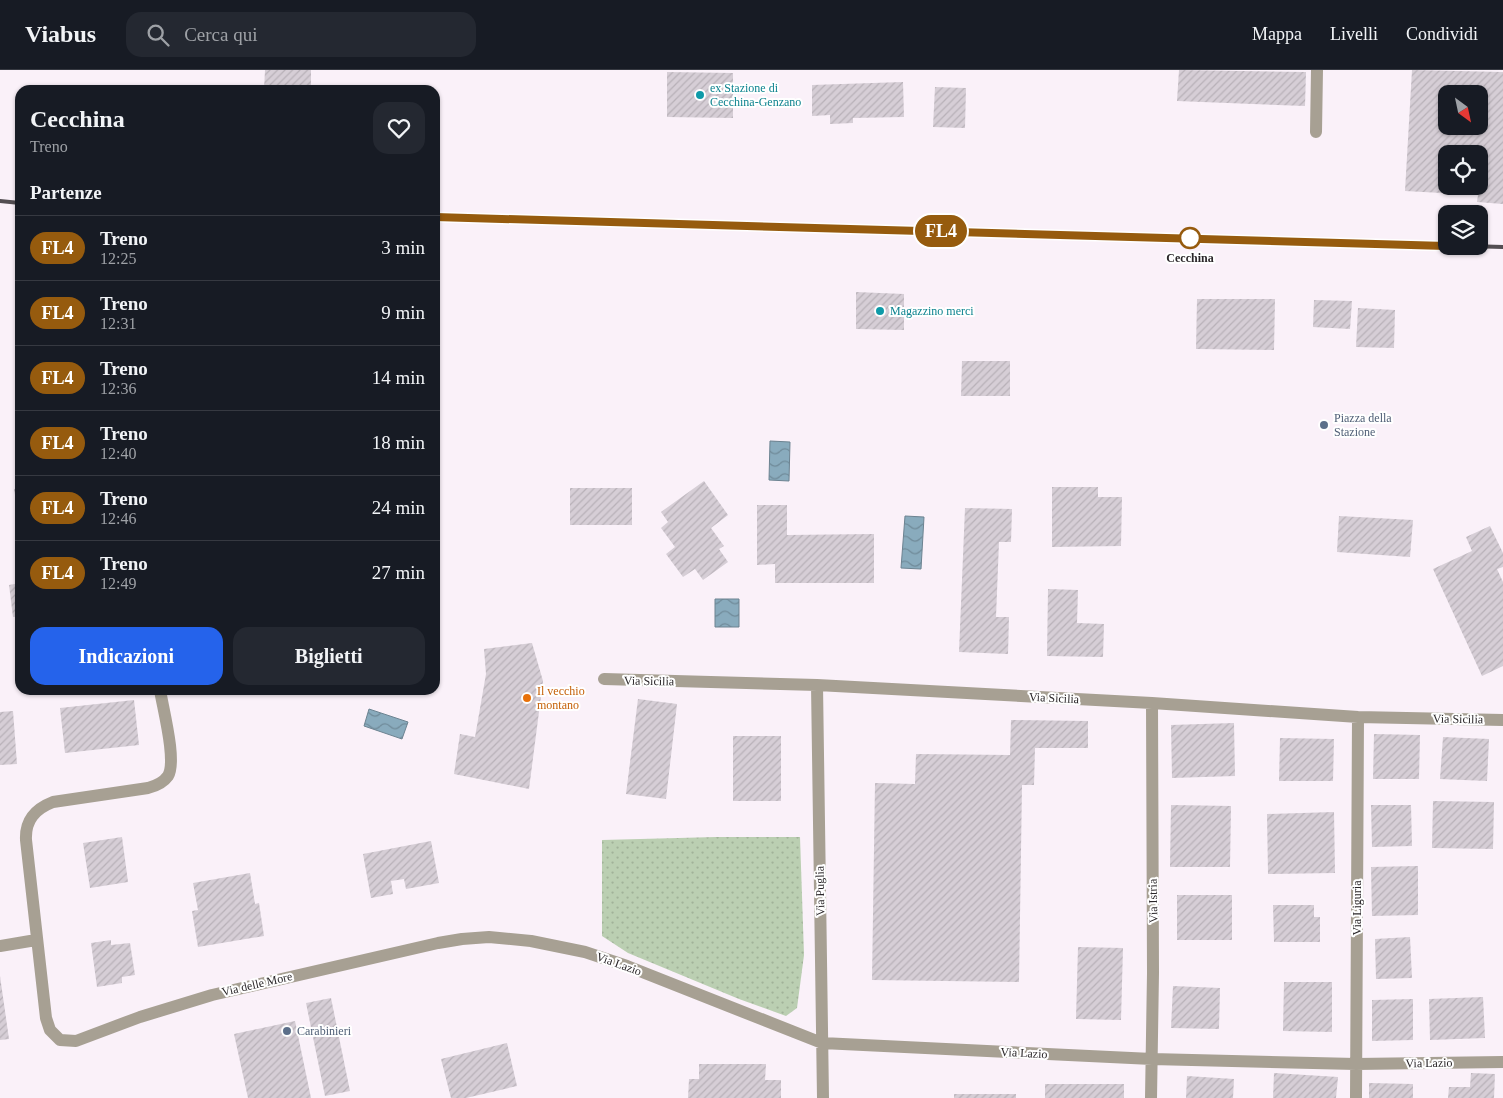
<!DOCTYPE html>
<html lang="it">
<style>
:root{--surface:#171b24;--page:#242831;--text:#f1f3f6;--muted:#9ea1a6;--line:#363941;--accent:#2563eb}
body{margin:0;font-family:"Times New Roman",serif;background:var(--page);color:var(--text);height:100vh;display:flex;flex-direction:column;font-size:19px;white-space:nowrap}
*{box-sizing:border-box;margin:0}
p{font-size:16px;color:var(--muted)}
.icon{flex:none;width:28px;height:28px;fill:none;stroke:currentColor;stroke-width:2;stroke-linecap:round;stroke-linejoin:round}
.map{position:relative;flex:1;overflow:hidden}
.side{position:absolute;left:15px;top:15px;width:425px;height:610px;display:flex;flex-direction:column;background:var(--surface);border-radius:15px;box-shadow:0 1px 4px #0004}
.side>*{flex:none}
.badge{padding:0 10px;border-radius:16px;font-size:18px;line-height:32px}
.needle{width:32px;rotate:147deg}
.tools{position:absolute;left:1438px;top:15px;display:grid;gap:10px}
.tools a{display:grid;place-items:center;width:50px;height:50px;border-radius:10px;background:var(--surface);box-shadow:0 1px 4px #0004;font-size:25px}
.map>.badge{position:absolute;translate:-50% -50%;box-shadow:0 0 0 2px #fff}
h2{padding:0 15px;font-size:19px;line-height:45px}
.round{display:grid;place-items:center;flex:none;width:52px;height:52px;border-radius:15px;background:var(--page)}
.overview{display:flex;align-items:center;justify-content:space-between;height:85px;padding:0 15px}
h1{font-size:24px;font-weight:600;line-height:38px}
.button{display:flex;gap:10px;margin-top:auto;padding:10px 15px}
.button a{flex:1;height:58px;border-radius:15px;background:var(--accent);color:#fff;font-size:20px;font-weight:600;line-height:58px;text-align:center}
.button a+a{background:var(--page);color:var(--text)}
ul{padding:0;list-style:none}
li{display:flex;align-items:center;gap:15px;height:65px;padding:0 15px;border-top:1px solid var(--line)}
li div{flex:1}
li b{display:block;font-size:19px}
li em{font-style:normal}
li .badge{min-width:55px;font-weight:700;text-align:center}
header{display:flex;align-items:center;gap:30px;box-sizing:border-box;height:70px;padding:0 25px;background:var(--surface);border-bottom:1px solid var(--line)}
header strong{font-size:24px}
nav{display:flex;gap:28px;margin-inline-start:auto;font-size:18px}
.search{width:350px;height:45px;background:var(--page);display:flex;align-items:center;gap:12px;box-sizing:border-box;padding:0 18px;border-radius:15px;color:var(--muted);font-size:19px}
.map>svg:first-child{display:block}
.green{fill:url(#green-dots)}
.water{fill:url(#water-waves);stroke:#6c8391}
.building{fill:url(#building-hatch);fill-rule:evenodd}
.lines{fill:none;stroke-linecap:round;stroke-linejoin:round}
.service{stroke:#a7a093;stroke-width:12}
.minor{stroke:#a7a093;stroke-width:12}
.rail{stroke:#534e52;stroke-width:4}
.line-casing{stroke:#fff;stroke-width:11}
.line{stroke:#965b0e;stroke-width:8}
.culture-dot{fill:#0f9aa8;stroke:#fff;stroke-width:2}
.stop-dot{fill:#fff;stroke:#965b0e;stroke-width:2.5}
.service-dot{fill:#5c6f8a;stroke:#fff;stroke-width:2}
.food-dot{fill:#e8710a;stroke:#fff;stroke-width:2}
.labels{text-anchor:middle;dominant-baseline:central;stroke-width:4;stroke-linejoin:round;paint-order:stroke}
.culture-label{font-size:12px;fill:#0d838f;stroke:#fff;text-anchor:start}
.stop-label{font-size:12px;font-weight:bold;fill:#2a2629;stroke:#fff}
.service-label{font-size:12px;fill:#4e5e75;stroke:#fff;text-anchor:start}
.street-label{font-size:12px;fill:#2a2629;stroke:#fff}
.food-label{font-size:12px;fill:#c56008;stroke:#fff;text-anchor:start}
</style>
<header>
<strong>Viabus</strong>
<div class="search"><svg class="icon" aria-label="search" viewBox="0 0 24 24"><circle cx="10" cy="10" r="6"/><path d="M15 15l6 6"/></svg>Cerca qui</div>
<nav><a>Mappa</a><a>Livelli</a><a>Condividi</a></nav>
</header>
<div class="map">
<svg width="1503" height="1028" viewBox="0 0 1503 1028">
<defs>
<pattern id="green-dots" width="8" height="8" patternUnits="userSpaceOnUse" patternTransform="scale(1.25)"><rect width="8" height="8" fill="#bbcfb2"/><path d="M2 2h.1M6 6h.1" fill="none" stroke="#a1b299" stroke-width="1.8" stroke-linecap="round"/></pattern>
<pattern id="water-waves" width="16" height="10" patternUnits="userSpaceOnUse" patternTransform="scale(1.25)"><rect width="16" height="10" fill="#89abbd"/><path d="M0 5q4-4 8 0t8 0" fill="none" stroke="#708b9a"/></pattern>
<pattern id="building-hatch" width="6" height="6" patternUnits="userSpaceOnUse" patternTransform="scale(1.25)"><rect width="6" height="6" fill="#d6ced6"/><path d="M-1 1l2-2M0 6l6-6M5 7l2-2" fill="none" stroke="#b8b1b8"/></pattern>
</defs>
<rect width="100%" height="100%" fill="#faf1f9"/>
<path class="green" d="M 716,767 L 800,767 L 804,885 L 797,938 L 786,946 L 739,929 L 628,883 L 602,866 L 602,770 Z"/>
<path class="water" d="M 770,371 L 790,372 L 789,411 L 769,410 Z
M 905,446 L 924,447 L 921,499 L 901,498 Z
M 715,529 L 739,529 L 739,557 L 715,557 Z
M 369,639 L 408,652 L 402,669 L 364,656 Z"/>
<path class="building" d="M 265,0 L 311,0 L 311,20 L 264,20 Z
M 1179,0 L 1306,2 L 1305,36 L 1177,31 Z
M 1412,0 L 1503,2 L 1503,134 L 1477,132 L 1478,125 L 1405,121 ZM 1446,24 L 1479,24 L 1479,56 L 1446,56 ZM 1446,84 L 1479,84 L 1479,116 L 1446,116 Z
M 667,2 L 733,3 L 733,48 L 667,47 Z
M 903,12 L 904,47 L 853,48 L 853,53 L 830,54 L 830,45 L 812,46 L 812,15 Z
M 935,17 L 966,18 L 965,58 L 933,57 Z
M 856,222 L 904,224 L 904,260 L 856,259 Z
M 1197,229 L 1275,229 L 1274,280 L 1196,279 Z
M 1314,230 L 1352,231 L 1350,259 L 1313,257 Z
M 1358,238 L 1395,240 L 1394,278 L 1356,277 Z
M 962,291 L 1010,291 L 1010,326 L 961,326 Z
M 704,411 L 728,445 L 711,458 L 724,476 L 719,479 L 728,492 L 703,510 L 695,499 L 683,507 L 666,484 L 675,477 L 661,458 L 668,452 L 661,442 Z
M 1052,417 L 1098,417 L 1098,427 L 1122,427 L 1121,476 L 1052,477 Z
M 20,418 L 20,449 L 19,449 L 14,419 Z
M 570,418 L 632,418 L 632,455 L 570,455 Z
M 757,435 L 787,435 L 787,465 L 874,464 L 874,513 L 775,513 L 775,494 L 757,495 Z
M 965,438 L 1012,439 L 1011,472 L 999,472 L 996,547 L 1009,547 L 1008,584 L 959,582 Z
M 1339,446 L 1413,450 L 1410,487 L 1337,482 Z
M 1490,456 L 1503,483 L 1503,497 L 1497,499 L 1503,512 L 1503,596 L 1482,606 L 1433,499 L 1472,481 L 1466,467 Z
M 20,513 L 20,546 L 13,547 L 9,515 Z
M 1048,519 L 1078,520 L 1077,553 L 1104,554 L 1103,587 L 1047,586 Z
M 532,573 L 543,611 L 529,719 L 454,704 L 460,664 L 475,667 L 486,604 L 484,579 Z
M 638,629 L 677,634 L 666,729 L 626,724 Z
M 134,630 L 139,675 L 65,683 L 60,638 Z
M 13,641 L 17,694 L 0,695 L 0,642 Z
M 1011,650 L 1088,651 L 1088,678 L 1035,678 L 1034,715 L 1022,715 L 1019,912 L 872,910 L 875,713 L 915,714 L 916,684 L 1010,685 Z
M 1234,653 L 1235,706 L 1172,708 L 1171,655 Z
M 1374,664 L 1420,665 L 1419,709 L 1373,709 Z
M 733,666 L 781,666 L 781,731 L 733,731 Z
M 1443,667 L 1489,669 L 1487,711 L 1440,709 Z
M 1280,668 L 1334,669 L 1333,711 L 1279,711 Z
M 1433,731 L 1494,732 L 1493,779 L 1432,778 Z
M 1171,735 L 1231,736 L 1230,797 L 1170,797 Z
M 1371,735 L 1411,735 L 1412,776 L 1372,777 Z
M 1334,742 L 1335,803 L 1268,804 L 1267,744 Z
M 122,767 L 128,812 L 90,818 L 83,773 Z
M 431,771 L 439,813 L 406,819 L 404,809 L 391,811 L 393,824 L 371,828 L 363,784 Z
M 1418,796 L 1418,845 L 1372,846 L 1371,797 Z
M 250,803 L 255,834 L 259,833 L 264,866 L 198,877 L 192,841 L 198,840 L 193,813 Z
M 1177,825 L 1232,825 L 1232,870 L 1177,870 Z
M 1273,835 L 1314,835 L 1314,847 L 1320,847 L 1320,872 L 1274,872 Z
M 1410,867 L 1412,908 L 1376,909 L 1375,869 Z
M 111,870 L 111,875 L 130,873 L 135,905 L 122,907 L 122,913 L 97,917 L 91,873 Z
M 1078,877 L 1123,878 L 1121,950 L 1076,949 Z
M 0,906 L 9,969 L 0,970 Z
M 1284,912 L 1332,912 L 1332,962 L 1283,961 Z
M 1173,916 L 1220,918 L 1219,959 L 1171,958 Z
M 1483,927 L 1485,968 L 1430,970 L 1429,929 Z
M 331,928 L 350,1021 L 325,1026 L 306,933 Z
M 1413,929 L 1413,970 L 1372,971 L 1372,930 Z
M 295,951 L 311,1028 L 248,1028 L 234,964 Z
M 507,973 L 517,1016 L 466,1028 L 451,1028 L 441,989 Z
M 699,994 L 766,994 L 765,1010 L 781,1010 L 781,1028 L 688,1028 L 689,1009 L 699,1009 Z
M 1274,1003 L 1338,1007 L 1336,1028 L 1273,1028 Z
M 1471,1003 L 1495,1004 L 1494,1028 L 1448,1028 L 1449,1017 L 1470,1017 Z
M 1187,1006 L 1234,1009 L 1233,1028 L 1186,1028 Z
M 1369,1013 L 1413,1014 L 1413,1028 L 1369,1028 Z
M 1045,1014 L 1124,1014 L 1124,1028 L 1045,1028 Z
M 954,1024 L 1016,1024 L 1016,1028 L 954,1028 Z"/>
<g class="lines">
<path class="service" d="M 1316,62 L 1317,0"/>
<path class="minor" d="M 604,609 L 817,615 L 1152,633 L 1358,647 L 1503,650
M 817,615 L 823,1028
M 160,620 C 163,639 177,691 168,706 C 163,713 156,716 148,718 L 53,732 C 35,739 25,750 26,770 L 46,948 L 50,960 L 60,970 L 76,971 L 140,947 L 212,925 L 438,873 L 462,869 L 489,867 L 531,871 L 585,882 L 627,896 L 822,973 L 1152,989 L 1356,994 L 1503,992
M 0,876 L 36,870
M 1151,1028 L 1153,903 L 1152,633
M 1356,1028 L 1358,647"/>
<path class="rail" d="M 0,131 L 20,133
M 435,147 L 1446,176
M 1468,176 L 1503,177"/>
</g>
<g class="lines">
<g class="line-casing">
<path id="line" d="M 435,147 L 1446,176"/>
</g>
<use href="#line" class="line"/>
</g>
<g class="culture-dot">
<circle cx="700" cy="25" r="5"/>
<circle cx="880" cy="241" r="5"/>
</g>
<circle class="stop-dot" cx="1190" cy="168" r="10"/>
<g class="service-dot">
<circle cx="1324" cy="355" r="5"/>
<circle cx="287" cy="961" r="5"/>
</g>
<circle class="food-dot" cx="527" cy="628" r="5"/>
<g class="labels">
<g class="culture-label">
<text x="710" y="18">ex Stazione di<tspan x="710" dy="14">Cecchina-Genzano</tspan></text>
<text x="890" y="241">Magazzino merci</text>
</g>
<g class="stop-label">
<text x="1190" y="188">Cecchina</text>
</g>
<g class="service-label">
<text x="1334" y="348">Piazza della<tspan x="1334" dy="14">Stazione</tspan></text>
<text x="297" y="961">Carabinieri</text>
</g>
<g class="street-label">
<text transform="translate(649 611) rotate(1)">Via Sicilia</text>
<text transform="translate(1054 628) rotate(3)">Via Sicilia</text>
<text transform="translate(1458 649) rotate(1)">Via Sicilia</text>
<text transform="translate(820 821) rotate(-91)">Via Puglia</text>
<text transform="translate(1153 831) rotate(-91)">Via Istria</text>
<text transform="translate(1357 838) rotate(-90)">Via Liguria</text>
<text transform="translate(619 894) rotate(20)">Via Lazio</text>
<text transform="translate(257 914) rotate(-13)">Via delle More</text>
<text transform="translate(1024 983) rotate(3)">Via Lazio</text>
<text transform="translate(1429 993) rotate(-1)">Via Lazio</text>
</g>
<g class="food-label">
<text x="537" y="621">Il vecchio<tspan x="537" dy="14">montano</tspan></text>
</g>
</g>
</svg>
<div class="tools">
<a><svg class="needle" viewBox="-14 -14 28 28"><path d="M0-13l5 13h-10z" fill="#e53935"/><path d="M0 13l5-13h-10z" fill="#9ea1a6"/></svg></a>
<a><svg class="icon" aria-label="locate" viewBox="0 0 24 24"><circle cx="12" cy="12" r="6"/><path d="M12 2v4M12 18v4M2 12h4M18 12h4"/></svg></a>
<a><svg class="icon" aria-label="layers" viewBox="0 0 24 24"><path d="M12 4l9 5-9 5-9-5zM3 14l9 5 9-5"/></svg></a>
</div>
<b class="badge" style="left:941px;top:161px;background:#965b0e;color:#fff">FL4</b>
<section class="side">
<div class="overview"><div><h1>Cecchina</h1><p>Treno</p></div><a class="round"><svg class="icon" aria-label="heart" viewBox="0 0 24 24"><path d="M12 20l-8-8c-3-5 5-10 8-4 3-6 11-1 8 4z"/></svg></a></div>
<h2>Partenze</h2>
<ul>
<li><span class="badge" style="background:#965b0e;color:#fff">FL4</span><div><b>Treno</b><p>12:25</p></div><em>3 min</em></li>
<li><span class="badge" style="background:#965b0e;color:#fff">FL4</span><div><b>Treno</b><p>12:31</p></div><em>9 min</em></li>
<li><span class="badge" style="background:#965b0e;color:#fff">FL4</span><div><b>Treno</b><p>12:36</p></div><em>14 min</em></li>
<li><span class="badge" style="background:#965b0e;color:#fff">FL4</span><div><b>Treno</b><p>12:40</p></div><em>18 min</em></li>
<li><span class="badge" style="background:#965b0e;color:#fff">FL4</span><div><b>Treno</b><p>12:46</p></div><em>24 min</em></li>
<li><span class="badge" style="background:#965b0e;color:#fff">FL4</span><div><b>Treno</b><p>12:49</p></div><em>27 min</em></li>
</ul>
<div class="button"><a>Indicazioni</a><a>Biglietti</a></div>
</section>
</div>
